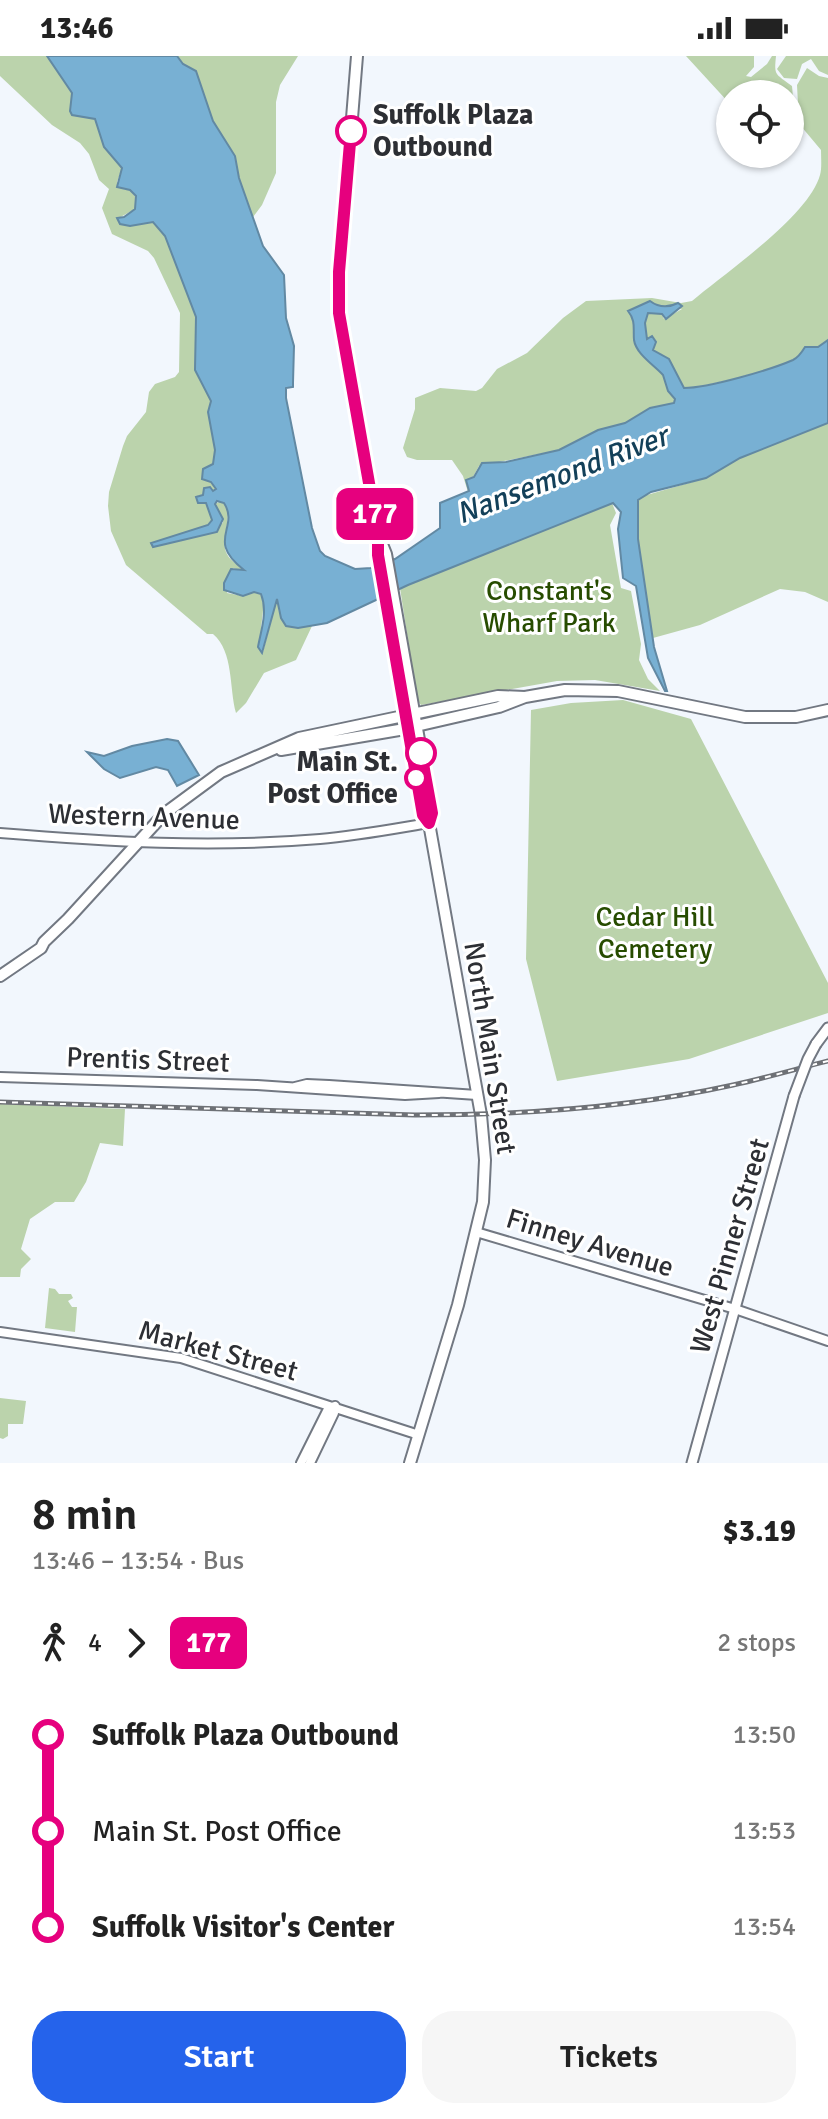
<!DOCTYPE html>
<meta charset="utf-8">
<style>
:root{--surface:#fff;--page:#f6f6f6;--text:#222;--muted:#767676;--accent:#2563eb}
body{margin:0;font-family:Signika,sans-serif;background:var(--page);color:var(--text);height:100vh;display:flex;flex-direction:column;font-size:30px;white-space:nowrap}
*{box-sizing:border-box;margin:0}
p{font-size:26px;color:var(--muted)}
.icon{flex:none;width:44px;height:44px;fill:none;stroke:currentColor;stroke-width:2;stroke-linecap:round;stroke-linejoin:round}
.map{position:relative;height:1407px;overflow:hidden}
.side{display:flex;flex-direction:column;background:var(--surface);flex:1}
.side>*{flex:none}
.badge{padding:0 16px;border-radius:12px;font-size:28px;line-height:52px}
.fabs{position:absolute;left:716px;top:24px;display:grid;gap:16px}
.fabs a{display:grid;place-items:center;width:88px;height:88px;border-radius:50%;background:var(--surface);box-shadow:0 2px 6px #0004;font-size:40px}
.map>.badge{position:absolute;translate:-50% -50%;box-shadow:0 0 0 4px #fff}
.legs{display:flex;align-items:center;gap:12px;height:88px;padding:0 32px;font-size:26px}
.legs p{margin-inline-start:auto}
.overview{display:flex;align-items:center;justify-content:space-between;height:136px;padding:0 32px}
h1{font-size:44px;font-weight:600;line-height:60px}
.action{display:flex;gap:16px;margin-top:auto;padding:16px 32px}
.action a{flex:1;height:92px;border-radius:32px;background:var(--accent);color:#fff;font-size:32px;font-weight:600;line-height:92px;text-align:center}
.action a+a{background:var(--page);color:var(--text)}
ul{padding:0 32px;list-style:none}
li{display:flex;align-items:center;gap:28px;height:96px;font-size:30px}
li i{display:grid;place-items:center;width:12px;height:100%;margin:0 10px;background:currentColor}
li i::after{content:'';width:20px;height:20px;margin:-10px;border:6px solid;border-radius:50%;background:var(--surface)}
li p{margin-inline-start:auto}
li:first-child i{background:linear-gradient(#0000 50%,currentColor 0)}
li:last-child i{background:linear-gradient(currentColor 50%,#0000 0)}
.status{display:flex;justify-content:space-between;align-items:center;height:56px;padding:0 40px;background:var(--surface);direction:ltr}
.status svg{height:22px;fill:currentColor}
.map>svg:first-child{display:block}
.green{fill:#bbd3ac}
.water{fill:#78b0d3;stroke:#6289a3;stroke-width:2}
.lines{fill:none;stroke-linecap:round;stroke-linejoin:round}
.tertiary-casing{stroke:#727882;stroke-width:12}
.secondary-casing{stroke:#727882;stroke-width:13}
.primary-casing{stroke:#727882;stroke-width:14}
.tertiary{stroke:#fff;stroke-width:8}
.secondary{stroke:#fff;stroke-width:9}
.primary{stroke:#fff;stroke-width:10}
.rail-casing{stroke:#6e7176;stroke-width:5}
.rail{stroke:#fff;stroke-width:2;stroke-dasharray:6;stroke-linecap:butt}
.secondary-bridge-casing{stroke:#727882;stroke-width:13;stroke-linecap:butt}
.secondary-bridge{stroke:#fff;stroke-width:9}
.line-1-casing{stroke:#fff;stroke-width:18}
.line-1{stroke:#e6007e;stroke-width:12}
.stop-1-dot{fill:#fff;stroke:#e6007e;stroke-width:4}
.labels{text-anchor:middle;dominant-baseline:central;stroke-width:6;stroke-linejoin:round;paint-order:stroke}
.stop-label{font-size:28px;font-weight:bold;fill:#2d2f34;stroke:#fff;text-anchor:start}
.park-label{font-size:28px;fill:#274c00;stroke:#fff}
.street-label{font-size:28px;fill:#2d2f34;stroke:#fff}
.water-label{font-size:30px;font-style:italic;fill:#134059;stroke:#fff}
</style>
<div class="status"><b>13:46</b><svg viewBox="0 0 49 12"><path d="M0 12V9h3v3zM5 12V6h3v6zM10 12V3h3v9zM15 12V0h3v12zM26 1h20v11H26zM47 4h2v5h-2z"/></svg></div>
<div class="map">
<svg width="828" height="1407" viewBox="0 0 828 1407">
<rect width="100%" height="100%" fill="#f2f7fd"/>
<path class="green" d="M 0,0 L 47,0 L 72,37 L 70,50 L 80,60 L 95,63 L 104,91 L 122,112 L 117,126 L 123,133 L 130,134 L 137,143 L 135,153 L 117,163 L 120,168 L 130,170 L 153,166 L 165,180 L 196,261 L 195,314 L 211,345 L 209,360 L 215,394 L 211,426 L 216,433 L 196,441 L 206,447 L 212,464 L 209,469 L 151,488 L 223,467 L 222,460 L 216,455 L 214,448 L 222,445 C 241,465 204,494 244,512 L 242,515 L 233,512 L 227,537 L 243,540 L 254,535 L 261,538 L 264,546 L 261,572 L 263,596 L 277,542 L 279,556 L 298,572 L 312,570 L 296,604 L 264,617 L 246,647 L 236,657 C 229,632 234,596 213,578 L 207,578 L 126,509 L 111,475 L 108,450 L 109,436 L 123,390 L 127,380 L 146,356 L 149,336 L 155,328 L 175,321 L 179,316 L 180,257 L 154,202 L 148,195 L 112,178 L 102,152 L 109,133 L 99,124 L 89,98 L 80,87 L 52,69 L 0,20 Z
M 177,0 L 298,0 L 280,29 L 276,46 L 276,117 L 262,149 L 253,161 L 239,122 L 235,100 L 213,65 L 196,15 L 183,8 Z
M 686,0 L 754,0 L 754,11 L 746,20 L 751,21 L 767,8 L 772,0 L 776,0 C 774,20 775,17 792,30 L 793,41 L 798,48 L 797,29 L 807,12 L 819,20 L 828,22 L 828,284 L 818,291 L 803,293 C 801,299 802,299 796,303 C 777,312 705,332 684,332 C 678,324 675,312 668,304 C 664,298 658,298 653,293 C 645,284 644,268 648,257 L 662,258 L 664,263 L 682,253 L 656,249 L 631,258 C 637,268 633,274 635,284 C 637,300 657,307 663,320 C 668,329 668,336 675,344 L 674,347 L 650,352 L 625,367 L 598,374 L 559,394 L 479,410 L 473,421 L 467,424 L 470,431 L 468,436 L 463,420 L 452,404 L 417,404 L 407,401 L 403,392 L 415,353 L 415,342 L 440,332 L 476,335 L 482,332 L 497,313 L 527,297 L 563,262 L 586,245 L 652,242 L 681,247 L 692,245 C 725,217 809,160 820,119 C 822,112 821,102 821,94 L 790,57 L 790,38 L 730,38 L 730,48 Z
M 786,0 L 828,0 L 828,19 L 819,15 L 811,3 L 802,8 L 797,23 L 784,22 L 777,13 Z
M 828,367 L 828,546 L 805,536 L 780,533 L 700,569 L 653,582 C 649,550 629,466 640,441 L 706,422 L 740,402 Z
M 612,447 L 616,457 L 610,469 L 621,532 L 631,535 L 641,588 L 639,604 L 648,623 L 660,635 L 595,624 L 557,625 L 421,649 L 417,644 L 400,532 Z
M 623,644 L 691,663 L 828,927 L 828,957 L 689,1003 L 557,1025 L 526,903 L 531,654 L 571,647 Z
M 0,1048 L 125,1053 L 123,1090 L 100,1087 L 86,1126 L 74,1146 L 55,1146 L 30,1163 L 21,1193 L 31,1203 L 21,1213 L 20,1221 L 0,1221 Z
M 49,1232 L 55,1233 L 59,1238 L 71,1238 L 73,1242 L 68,1245 L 72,1251 L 77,1251 L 75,1276 L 45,1272 Z
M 0,1342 L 26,1345 L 23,1368 L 8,1368 L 8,1380 L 3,1383 L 0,1382 Z"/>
<path class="water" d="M 47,0 L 177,0 L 183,8 L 196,15 L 213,65 L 235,100 L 239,122 L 263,190 L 284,219 L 286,262 L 294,290 L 293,327 L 293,331 L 286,332 L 286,342 L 312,472 L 320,495 L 325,500 L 355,513 L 371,512 L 395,503 L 440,472 L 440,447 L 469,435 L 466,424 L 474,421 L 482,407 L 506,406 L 559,394 L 598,374 L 625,367 L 650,352 L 674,347 L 675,343 L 668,335 L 663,319 C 654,309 636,298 634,284 C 633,272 636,265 628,255 L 650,245 C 658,251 668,252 678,247 L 682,250 L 666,263 L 662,258 L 648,257 L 645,267 L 647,283 L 652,280 L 656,286 L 653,294 L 669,303 L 684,332 C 708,332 770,314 793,304 C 799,301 802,296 805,291 L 818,291 L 828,284 L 828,367 L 740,402 L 706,422 L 651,436 L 638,444 L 638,483 L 654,591 L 667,635 L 665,635 L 648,602 L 636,530 L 623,522 L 618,473 L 621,456 L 613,447 L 408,529 L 327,567 L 298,572 L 286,570 L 281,562 L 277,543 L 262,597 L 258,591 C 261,574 268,556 261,538 L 254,536 L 243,540 L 224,534 L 224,527 L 231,513 L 244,514 C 205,484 240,472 224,447 L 217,445 L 215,448 L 223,463 L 217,476 L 153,491 L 151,487 L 208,469 L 212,464 L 206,447 L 198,447 L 196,441 L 203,439 L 204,432 L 210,431 L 213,435 L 216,433 L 211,426 L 202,423 L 203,413 L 213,408 L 215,394 L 208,356 L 211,345 L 195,314 L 196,261 L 165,180 L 153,166 L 130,170 L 120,168 L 117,162 L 124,161 L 135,153 L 136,140 L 130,134 L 117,131 L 122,112 L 104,91 L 95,63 L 72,59 L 70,55 L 72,37 Z
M 167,683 L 178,685 L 199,719 L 177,730 L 168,714 L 156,711 L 120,722 L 104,713 L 87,696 L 104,700 L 132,690 Z"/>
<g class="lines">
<g class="tertiary-casing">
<path id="tertiary" d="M 0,777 C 107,786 213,792 320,783 C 356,780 393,773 429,767
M 0,1021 L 257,1029 L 405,1039 L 439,1037
M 295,1031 L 307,1028 L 329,1029 L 477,1039
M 476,1176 L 735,1253 L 828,1285
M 0,1276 L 181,1302 L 419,1379
M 301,1407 L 327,1355 L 335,1350
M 310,1407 L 334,1357 L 335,1350"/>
</g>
<g class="secondary-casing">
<path id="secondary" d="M 816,988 L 828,972
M 692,1407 L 794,1040"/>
</g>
<g class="primary-casing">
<path id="primary" d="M 357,0 L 338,236 L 340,265 L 378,478 L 386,498 L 432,757 L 429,767 L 481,1059 L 485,1104 L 483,1146 L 458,1249 L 410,1407
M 378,484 L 378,499 L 423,759 L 429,767
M 281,694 L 399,674 L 499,651 L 525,641 L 565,634 L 618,635 L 745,661 L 796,661 L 828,654
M 0,920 L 41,892 L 44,886 L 68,863 L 164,758 L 221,716 L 299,682 L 498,640 L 525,641"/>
</g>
<use href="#tertiary" class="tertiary"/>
<use href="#secondary" class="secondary"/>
<use href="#primary" class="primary"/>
<g class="rail-casing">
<path id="rail" d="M 0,1046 L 415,1059 C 522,1059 629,1052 733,1029 C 765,1022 796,1013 828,1005"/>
</g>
<use href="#rail" class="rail"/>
<g class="secondary-bridge-casing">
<path id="secondary-bridge" d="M 794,1040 L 808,1003 L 816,988"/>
</g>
<use href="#secondary-bridge" class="secondary-bridge"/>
</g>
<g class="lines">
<g class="line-1-casing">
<path id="line-1" d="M 351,75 L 339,216 L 339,257 L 378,478 L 378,499 L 423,759 L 429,767 L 432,757 L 421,697"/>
</g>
<use href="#line-1" class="line-1"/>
</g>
<g class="stop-1-dot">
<circle cx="351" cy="75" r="14"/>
<circle cx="421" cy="697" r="14"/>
<circle cx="416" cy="722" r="10"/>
</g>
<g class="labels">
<g class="stop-label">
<text x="373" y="59">Suffolk Plaza<tspan x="373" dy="32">Outbound</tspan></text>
<text x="398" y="706" text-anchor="end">Main St.<tspan x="398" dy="32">Post Office</tspan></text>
</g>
<g class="park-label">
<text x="549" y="535">Constant's<tspan x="549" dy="32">Wharf Park</tspan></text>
<text x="655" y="861">Cedar Hill<tspan x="655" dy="32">Cemetery</tspan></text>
</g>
<g class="street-label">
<text transform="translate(144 761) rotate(2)">Western Avenue</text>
<text transform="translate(490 992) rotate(81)">North Main Street</text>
<text transform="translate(148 1004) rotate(2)">Prentis Street</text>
<text transform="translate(590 1187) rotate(17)">Finney Avenue</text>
<text transform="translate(730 1190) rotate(-74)">West Pinner Street</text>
<text transform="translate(218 1295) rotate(15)">Market Street</text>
</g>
<g class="water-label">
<text transform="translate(562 419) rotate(-21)">Nansemond River</text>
</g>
</g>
</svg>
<div class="fabs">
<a><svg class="icon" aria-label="locate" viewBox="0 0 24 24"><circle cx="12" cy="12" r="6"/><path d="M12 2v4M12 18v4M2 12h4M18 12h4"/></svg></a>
</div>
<b class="badge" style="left:375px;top:458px;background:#e6007e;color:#fff">177</b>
</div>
<section class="side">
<div class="overview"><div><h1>8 min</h1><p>13:46 – 13:54 · Bus</p></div><b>$3.19</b></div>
<div class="legs"><svg class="icon" aria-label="walk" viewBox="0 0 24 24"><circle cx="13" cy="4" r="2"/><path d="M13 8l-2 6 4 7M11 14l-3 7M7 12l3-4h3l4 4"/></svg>4<svg class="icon" aria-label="forward" viewBox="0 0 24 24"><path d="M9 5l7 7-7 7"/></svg><b class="badge" style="background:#e6007e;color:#fff">177</b><p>2 stops</p></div>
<ul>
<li><i style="color:#e6007e"></i><b>Suffolk Plaza Outbound</b><p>13:50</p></li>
<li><i style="color:#e6007e"></i><span>Main St. Post Office</span><p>13:53</p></li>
<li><i style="color:#e6007e"></i><b>Suffolk Visitor's Center</b><p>13:54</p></li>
</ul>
<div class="action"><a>Start</a><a>Tickets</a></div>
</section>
